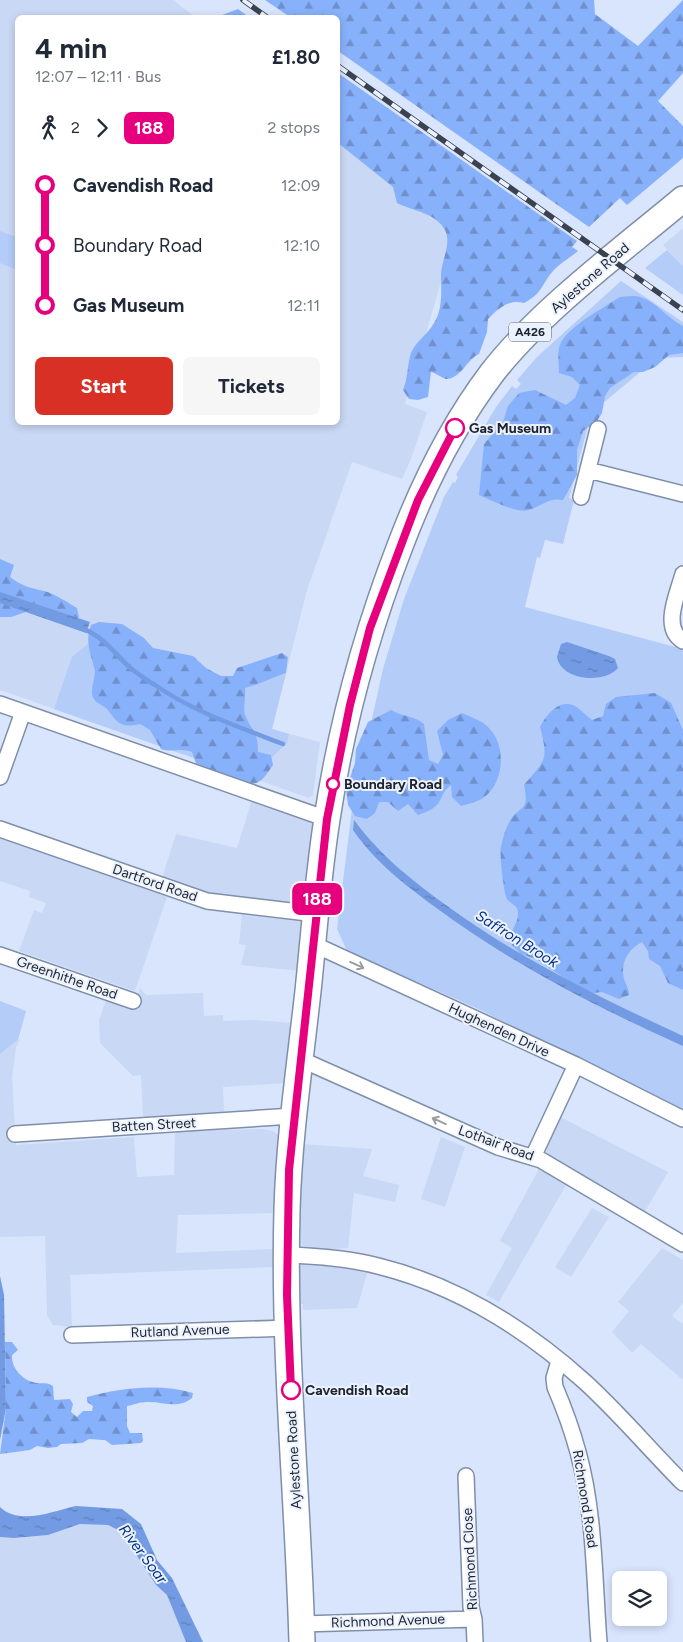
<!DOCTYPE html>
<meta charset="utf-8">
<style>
:root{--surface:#fff;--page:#f6f6f7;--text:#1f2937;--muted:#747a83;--accent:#d93025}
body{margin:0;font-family:Figtree,sans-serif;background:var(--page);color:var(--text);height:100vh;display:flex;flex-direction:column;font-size:19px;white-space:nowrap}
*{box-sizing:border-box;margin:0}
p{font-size:16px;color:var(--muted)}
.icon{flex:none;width:28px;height:28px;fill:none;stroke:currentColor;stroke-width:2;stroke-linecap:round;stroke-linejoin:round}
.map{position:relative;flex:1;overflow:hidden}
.drawer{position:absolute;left:15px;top:15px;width:325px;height:410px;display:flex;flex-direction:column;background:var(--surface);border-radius:8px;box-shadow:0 2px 8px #0003}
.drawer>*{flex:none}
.badge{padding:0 10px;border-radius:8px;font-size:18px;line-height:32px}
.tools{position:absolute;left:612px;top:1571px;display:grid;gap:10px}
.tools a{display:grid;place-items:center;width:55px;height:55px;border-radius:8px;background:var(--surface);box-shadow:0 2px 8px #0003;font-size:25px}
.map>.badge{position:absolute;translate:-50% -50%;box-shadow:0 0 0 2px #fff}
.legs{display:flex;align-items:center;gap:8px;height:55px;padding:0 20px;font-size:16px}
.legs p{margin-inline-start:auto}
.overview{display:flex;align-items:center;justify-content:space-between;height:85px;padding:0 20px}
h1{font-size:28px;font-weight:700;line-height:38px}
.button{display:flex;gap:10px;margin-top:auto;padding:10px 20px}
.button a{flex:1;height:58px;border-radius:8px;background:var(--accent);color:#fff;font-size:20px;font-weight:700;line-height:58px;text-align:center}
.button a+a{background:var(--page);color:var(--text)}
ul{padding:0 20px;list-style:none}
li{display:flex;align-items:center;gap:18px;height:60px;font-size:19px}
li i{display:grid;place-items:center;width:8px;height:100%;margin:0 6px;background:currentColor}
li i::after{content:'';width:12px;height:12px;margin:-6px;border:4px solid;border-radius:50%;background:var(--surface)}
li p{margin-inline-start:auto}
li:first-child i{background:linear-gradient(#0000 50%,currentColor 0)}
li:last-child i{background:linear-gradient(currentColor 50%,#0000 0)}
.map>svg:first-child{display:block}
.built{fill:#c9d8f5}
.grass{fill:#b3ccf8}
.forest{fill:url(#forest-firs)}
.water{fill:url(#water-ripples)}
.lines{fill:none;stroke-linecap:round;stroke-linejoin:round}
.stream{stroke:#739be3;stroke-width:4.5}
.street-casing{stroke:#7f8faa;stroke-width:18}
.primary-casing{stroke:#7f8faa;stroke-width:28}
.street{stroke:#fff;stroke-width:15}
.primary{stroke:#fff;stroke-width:25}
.rail-casing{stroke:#3b424f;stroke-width:5.5}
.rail{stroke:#ebf2fe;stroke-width:4;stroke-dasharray:11;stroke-linecap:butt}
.oneway{stroke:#9a9ca1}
.line-1-casing{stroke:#fff;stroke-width:11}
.line-1{stroke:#e6007e;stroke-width:8}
.stop-1-dot{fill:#fff;stroke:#e6007e;stroke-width:2.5}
.labels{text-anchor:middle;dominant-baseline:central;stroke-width:4;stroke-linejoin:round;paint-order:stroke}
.shield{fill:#ebf2fe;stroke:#5c626d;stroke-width:1}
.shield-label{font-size:12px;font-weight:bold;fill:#1e242f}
.street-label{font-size:14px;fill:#1e242f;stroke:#ebf2fe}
.stop-label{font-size:14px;font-weight:bold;fill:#1e242f;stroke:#ebf2fe;text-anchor:start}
.water-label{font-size:15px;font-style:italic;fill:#043082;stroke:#ebf2fe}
</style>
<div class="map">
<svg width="683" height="1642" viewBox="0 0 683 1642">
<defs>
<pattern id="forest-firs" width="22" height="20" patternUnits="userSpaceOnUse" patternTransform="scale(1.25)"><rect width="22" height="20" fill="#88b1fb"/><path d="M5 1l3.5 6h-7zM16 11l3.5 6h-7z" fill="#6f90cc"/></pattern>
<pattern id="water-ripples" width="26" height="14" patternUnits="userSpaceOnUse" patternTransform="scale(1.25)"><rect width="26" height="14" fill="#739be3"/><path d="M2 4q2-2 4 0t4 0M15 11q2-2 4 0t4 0" fill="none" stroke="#5e7eb8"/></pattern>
</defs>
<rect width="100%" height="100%" fill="#d8e5fd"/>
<path class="built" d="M 0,0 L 173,0 L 195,17 L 18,18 L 18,422 L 338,422 L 338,129 L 453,219 L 454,238 L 405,404 L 427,412 L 411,459 L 402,479 L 352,462 L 307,590 L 272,729 L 320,742 L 313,795 L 309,798 L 0,690 L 0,603 L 86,632 L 89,622 L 0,592 Z
M 683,228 L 683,266 L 663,245 Z
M 252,800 L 313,820 L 316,825 L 308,902 L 303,905 L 216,895 L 162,878 L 176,834 L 237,848 Z
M 0,838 L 167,897 L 135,991 L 19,951 L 34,910 L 42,913 L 46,903 L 29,897 L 30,891 L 0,881 Z
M 242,915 L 304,922 L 301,971 L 241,965 L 246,945 L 239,944 Z
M 140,988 L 146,995 L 203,993 L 204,1016 L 223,1015 L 223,1021 L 253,1020 L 294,1023 L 287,1083 L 223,1087 L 224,1115 L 148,1120 L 143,1116 L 141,1075 L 133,1076 L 100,1043 L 99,1020 L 106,1000 L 132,1009 Z
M 20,1039 L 16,1047 L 12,1078 L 16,1145 L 134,1137 L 137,1177 L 174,1175 L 175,1131 L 262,1129 L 273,1131 L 279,1136 L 281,1143 L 275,1213 L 178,1215 L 176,1253 L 273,1249 L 273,1267 L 70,1275 L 72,1327 L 53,1325 L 47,1315 L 45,1236 L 0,1237 L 0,1054 Z
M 560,1117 L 668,1172 L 644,1213 L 548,1155 L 546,1148 Z
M 441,1137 L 465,1147 L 445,1207 L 421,1199 Z
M 301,1144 L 372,1149 L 363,1176 L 399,1185 L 395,1202 L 354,1193 L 348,1248 L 319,1250 L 298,1244 Z
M 540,1167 L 566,1185 L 499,1302 L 486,1295 L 512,1248 L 500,1241 Z
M 592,1208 L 609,1217 L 571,1277 L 555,1267 Z
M 662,1248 L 683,1260 L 683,1303 L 672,1316 L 683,1324 L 683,1380 L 641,1344 L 632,1353 L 612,1332 L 629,1311 L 618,1302 Z
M 317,1262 L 368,1270 L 357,1308 L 303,1310 L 303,1304 L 297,1304 L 297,1269 L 305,1263 Z
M 80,1524 L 108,1525 L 118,1530 L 126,1539 L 156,1585 L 167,1595 L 186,1642 L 0,1642 L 0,1537 L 14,1538 L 48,1535 Z"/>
<path class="grass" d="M 0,231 L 17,237 L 17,270 L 0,263 Z
M 667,250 L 683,266 L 683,295 L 645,268 Z
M 621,281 L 683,322 L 683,357 L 657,358 L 602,404 L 588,426 L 569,498 L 574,500 L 563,544 L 545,540 L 540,558 L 537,557 L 525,607 L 683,649 L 683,1110 L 474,1007 L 347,951 L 337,929 L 352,809 L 383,669 L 404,599 L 444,497 L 453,482 L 455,483 L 458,477 L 456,475 L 496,407 L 512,386 L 516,389 L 521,384 L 517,380 L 537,357 Z
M 106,629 L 143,657 L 223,685 L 286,673 L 272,729 L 289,734 L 287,743 L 266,763 L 259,781 L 54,709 L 72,657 Z
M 0,1001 L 26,1011 L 18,1040 L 0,1054 Z"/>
<path class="forest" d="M 265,0 L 594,0 L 595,14 L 638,46 L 683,0 L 683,73 L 658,101 L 683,126 L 683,158 L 627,205 L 620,198 L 589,227 L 338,51 L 338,18 L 290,17 Z
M 238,9 L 249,17 L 217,17 Z
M 338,73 L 577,241 L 572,247 L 578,251 C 570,258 560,263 553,271 C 541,285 543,293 524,303 C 508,299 499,308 488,319 L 487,332 L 479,354 C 467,359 461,379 446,379 C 442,378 436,373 431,372 L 428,397 L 418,400 L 409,399 L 403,390 C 408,378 407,366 411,353 C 416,341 428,334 434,323 C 443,309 441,291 441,275 C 441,261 452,244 445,230 C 436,213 413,211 397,203 L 393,187 L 338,143 Z
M 620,297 C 626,297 634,295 640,297 C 657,302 667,318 683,326 L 683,353 L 669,355 L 655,367 L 643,372 L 634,372 L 610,388 L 605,396 L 602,413 L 597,421 L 583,431 L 577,450 L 577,475 L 563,500 C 549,497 541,506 529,510 C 517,514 491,500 479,495 L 484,444 L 503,422 L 508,406 L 519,393 L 535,390 L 566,405 L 575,398 L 580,385 L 572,377 L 559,373 C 559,362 556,348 563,339 C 575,323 603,308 620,297 Z
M 0,559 L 14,565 L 10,577 C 21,586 31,588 44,591 C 55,594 67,602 77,608 L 79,617 L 75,622 L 46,619 L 29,611 L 11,617 L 0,617 Z
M 99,622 L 122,624 L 144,638 L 153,648 L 193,656 L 206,668 L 221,676 L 233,676 L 237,668 L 282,653 L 288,657 L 286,673 C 271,678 260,684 245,688 C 246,695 243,709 245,715 C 252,732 258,730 258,752 L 271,755 L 273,765 C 268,772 264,780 256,783 C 243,787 212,773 198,769 L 192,752 C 178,747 172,753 161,749 L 150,730 L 140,724 C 121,728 118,724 108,710 C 103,704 94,704 92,694 C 91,685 97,675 94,667 C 90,651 85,641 91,625 Z
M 655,693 L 671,703 L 683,730 L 683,990 L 668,983 L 660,966 L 649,959 L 648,951 L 642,942 C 628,949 620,963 624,979 C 626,985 629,989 629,995 L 619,999 L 602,992 L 593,993 L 570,982 L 536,959 L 521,954 L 509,942 C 510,930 518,924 518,914 C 519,905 511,905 507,899 C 504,895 499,852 501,847 C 503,838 505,829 510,821 C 520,804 530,813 524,785 C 545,760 549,761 540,727 C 546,716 557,700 573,705 C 579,708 587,716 592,720 L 603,716 L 606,704 L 616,697 Z
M 391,710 C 403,717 413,715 424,724 L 429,760 L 438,764 L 443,755 L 437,731 L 448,720 L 462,713 C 471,717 483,721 489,728 C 507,746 504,784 483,798 C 477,802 468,804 461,806 L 452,797 L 451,785 C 443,791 444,794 439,802 C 435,809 426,812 418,815 L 408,804 L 398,811 L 388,802 L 379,802 L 375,813 L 367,819 L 355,816 L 348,805 L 346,790 L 355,763 L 356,749 L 368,722 Z
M 5,1342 L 12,1342 L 18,1350 L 12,1355 C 11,1368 23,1382 38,1383 C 45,1384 46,1382 53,1386 L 54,1400 L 70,1399 L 73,1404 L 71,1412 L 77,1417 L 83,1411 L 92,1411 L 93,1406 L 87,1402 L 87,1397 C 120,1388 159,1383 193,1393 L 192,1398 C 177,1410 163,1401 146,1402 C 139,1402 134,1405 127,1406 L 127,1426 L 130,1433 L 142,1433 L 143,1441 L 141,1443 L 112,1445 L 105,1440 L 89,1439 L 82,1443 L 61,1444 L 57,1447 L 48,1448 L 37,1446 L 30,1450 L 0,1454 L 6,1408 Z"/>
<path class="water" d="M 0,592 L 90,622 L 86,633 L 0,603 Z
M 567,642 L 609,656 L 615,659 L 618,668 C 605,684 561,681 557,657 L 561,644 Z
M 354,820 C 380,855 408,877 443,903 C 518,958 599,997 683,1036 L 683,1046 C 596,1007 512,964 435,907 C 404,884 375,862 353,830 Z
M 0,1276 L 4,1295 L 6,1408 L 0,1440 Z
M 76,1506 L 122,1509 L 141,1524 L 157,1560 L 172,1578 L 203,1642 L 186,1642 L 167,1595 L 156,1585 L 126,1539 L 118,1530 L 108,1525 L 80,1524 L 48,1535 L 14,1538 L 0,1537 L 0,1507 C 20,1526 53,1511 76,1506 Z"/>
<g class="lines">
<path class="stream" d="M 83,629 C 101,635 113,651 127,665 C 135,672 145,679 155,685 C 194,712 239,727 283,744"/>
<g class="street-casing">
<path id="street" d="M 588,470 L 683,494
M 581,497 L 598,429
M 683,574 C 678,593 661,628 683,641
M 0,704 L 327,819
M 0,777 L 23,712
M 0,829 L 207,901 L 316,914
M 313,944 L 576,1065 L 683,1119
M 0,955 L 133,1001
M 300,1059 L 498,1147 L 541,1160 L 683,1244
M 15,1134 L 293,1116
M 533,1157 L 576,1065
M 287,1255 C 318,1256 348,1258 378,1266 C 455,1285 526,1329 585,1382 C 620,1414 650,1450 683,1483
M 72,1335 L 289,1328
M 559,1361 L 554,1378 L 555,1387 C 564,1408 572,1430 578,1452 C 595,1513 594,1579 599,1642
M 466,1476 L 471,1607 L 474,1619 L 475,1642
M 301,1624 L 474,1619"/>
</g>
<g class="primary-casing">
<path id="primary" d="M 302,1642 C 298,1498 283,1354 287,1210 C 289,1137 300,1064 308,991 C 314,934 318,876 327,819 C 341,726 366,634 400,546 C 423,485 452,426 492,373 C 541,310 621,251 683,199"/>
</g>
<use href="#street" class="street"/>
<use href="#primary" class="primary"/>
<g class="rail-casing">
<path id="rail" d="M 243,0 L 268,18
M 338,66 L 683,310"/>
</g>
<use href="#rail" class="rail"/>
</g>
<defs><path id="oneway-shaft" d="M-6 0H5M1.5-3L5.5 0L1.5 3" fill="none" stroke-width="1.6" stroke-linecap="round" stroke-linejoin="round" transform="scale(1.25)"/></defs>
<g class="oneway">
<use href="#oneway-shaft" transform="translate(357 965) rotate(25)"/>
<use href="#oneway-shaft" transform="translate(439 1121) rotate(-156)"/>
</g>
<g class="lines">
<g class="line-1-casing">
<path id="line-1" d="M 291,1390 L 287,1295 L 289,1170 L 327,819 L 350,705 L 370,628 L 418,500 L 455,428"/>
</g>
<use href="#line-1" class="line-1"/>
</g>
<g class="stop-1-dot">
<circle cx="455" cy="428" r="9"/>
<circle cx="333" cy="784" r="6"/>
<circle cx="291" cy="1390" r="9"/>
</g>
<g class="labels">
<rect class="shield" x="509" y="322.5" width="42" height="19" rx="4"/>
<g class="shield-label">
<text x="530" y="332">A426</text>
</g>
<g class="street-label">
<text transform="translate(590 278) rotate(-41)">Aylestone Road</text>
<text transform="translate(155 883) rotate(19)">Dartford Road</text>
<text transform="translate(67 978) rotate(19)">Greenhithe Road</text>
<text transform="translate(499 1030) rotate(25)">Hughenden Drive</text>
<text transform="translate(154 1125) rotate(-3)">Batten Street</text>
<text transform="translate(496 1143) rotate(20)">Lothair Road</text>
<text transform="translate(180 1331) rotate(-2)">Rutland Avenue</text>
<text transform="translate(294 1460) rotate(-93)">Aylestone Road</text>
<text transform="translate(585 1499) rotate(81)">Richmond Road</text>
<text transform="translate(470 1559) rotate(-93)">Richmond Close</text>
<text transform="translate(388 1621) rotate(-2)">Richmond Avenue</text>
</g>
<g class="stop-label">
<text x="469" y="428">Gas Museum</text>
<text x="344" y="784">Boundary Road</text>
<text x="305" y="1390">Cavendish Road</text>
</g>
<g class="water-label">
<text transform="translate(517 939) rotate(32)">Saffron Brook</text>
<text transform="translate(143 1554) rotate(53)">River Soar</text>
</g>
</g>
</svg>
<div class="tools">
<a><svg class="icon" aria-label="layers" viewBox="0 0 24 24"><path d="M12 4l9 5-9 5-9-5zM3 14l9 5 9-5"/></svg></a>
</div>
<b class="badge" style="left:317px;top:899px;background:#e6007e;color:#fff">188</b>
<section class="drawer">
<div class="overview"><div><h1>4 min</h1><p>12:07 – 12:11 · Bus</p></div><b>£1.80</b></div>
<div class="legs"><svg class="icon" aria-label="walk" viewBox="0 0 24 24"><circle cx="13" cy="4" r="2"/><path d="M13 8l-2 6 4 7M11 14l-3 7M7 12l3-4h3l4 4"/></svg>2<svg class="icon" aria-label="forward" viewBox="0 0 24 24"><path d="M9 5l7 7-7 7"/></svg><b class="badge" style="background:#e6007e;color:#fff">188</b><p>2 stops</p></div>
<ul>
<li><i style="color:#e6007e"></i><b>Cavendish Road</b><p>12:09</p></li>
<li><i style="color:#e6007e"></i><span>Boundary Road</span><p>12:10</p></li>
<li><i style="color:#e6007e"></i><b>Gas Museum</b><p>12:11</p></li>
</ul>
<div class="button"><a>Start</a><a>Tickets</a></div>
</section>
</div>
